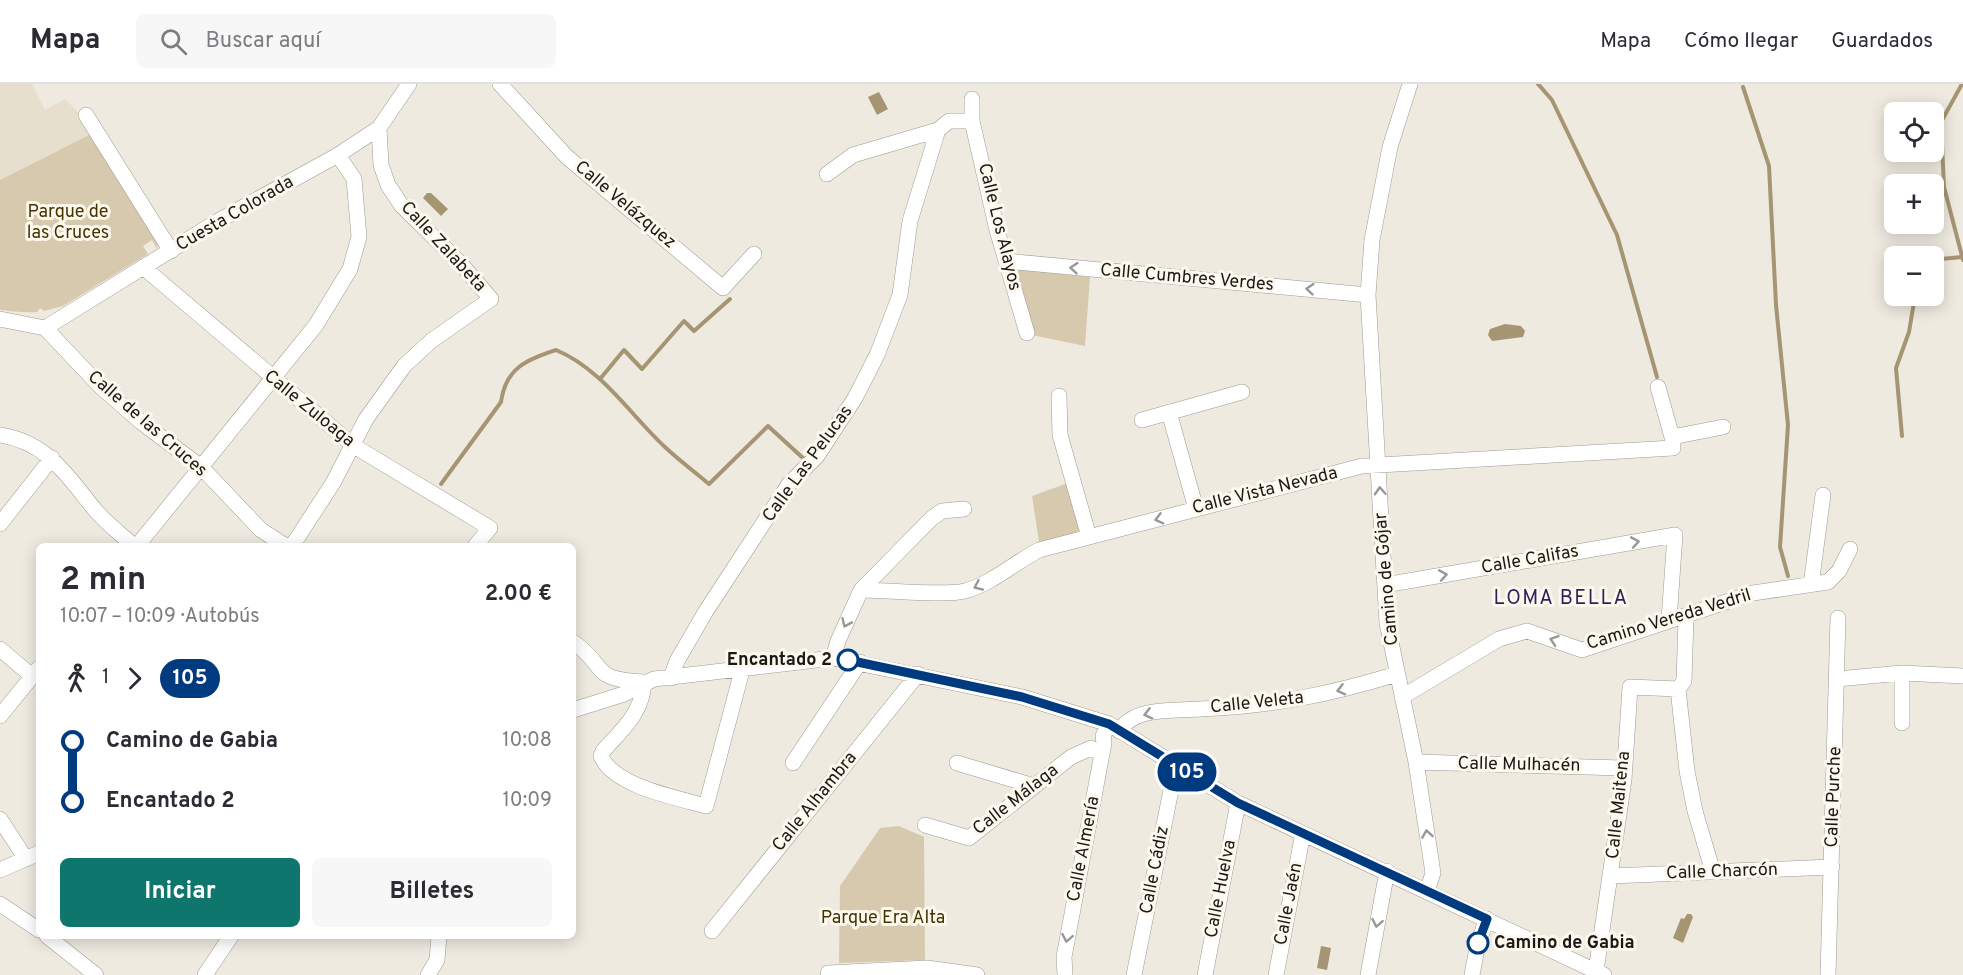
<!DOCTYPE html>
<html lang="es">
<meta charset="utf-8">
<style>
:root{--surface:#fff;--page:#f7f7f7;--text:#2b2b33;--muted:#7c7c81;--line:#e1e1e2;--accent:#0f766e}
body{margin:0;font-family:Overpass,sans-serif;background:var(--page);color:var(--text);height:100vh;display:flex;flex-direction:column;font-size:22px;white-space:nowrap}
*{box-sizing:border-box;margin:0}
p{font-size:20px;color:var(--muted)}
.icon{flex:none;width:33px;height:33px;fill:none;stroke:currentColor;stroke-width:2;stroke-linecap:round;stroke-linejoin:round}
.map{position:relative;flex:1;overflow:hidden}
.panel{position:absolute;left:36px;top:459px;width:540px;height:396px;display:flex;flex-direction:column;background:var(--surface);border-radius:9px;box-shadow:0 3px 15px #0003}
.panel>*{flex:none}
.badge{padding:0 12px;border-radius:20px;font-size:21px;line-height:39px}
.fabs{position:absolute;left:1884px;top:18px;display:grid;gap:12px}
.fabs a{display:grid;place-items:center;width:60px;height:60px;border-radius:9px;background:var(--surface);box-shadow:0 3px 15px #0003;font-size:30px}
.map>.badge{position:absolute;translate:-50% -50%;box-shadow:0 0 0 3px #fff}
.legs{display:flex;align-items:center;gap:9px;height:66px;padding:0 24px;font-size:20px}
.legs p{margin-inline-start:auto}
.summary{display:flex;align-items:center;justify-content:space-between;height:102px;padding:0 24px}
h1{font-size:33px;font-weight:700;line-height:45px}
.button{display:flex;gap:12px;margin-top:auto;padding:12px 24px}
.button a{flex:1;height:69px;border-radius:9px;background:var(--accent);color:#fff;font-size:24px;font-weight:700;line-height:69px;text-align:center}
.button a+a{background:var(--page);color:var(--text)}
ul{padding:0 24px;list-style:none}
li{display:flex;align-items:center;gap:21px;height:60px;font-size:22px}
li i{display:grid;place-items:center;width:9px;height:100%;margin:0 8px;background:currentColor}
li i::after{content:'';width:15px;height:15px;margin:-8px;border:4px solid;border-radius:50%;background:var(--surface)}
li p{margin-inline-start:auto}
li:first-child i{background:linear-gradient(#0000 50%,currentColor 0)}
li:last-child i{background:linear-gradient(currentColor 50%,#0000 0)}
header{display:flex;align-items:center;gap:36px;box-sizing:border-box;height:84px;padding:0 30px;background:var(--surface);border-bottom:2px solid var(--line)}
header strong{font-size:28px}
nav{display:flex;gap:33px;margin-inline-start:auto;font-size:21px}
.search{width:420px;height:54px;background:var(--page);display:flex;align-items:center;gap:15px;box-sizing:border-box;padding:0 21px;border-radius:9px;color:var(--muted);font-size:22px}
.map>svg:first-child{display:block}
.built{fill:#e7dfce}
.green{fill:#d6c9ad}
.water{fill:#a69572}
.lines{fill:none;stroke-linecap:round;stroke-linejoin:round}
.stream{stroke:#a69572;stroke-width:4}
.minor-casing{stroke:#9f9a91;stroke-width:16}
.minor{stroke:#fff;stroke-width:15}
.oneway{stroke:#989896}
.line-1-casing{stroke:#fff;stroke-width:14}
.line-1{stroke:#003b80;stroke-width:9}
.stop-1-dot{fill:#fff;stroke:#003b80;stroke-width:3}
.labels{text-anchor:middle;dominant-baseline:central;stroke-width:6;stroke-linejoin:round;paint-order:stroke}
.street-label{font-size:18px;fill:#1b1916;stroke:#fdf8ed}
.park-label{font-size:18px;fill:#453302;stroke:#fdf8ed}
.stop-label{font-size:18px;font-weight:bold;fill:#1b1916;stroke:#fdf8ed;text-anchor:end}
.neighbourhood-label{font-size:20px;letter-spacing:1.5px;fill:#331f59;stroke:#fdf8ed}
</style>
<header>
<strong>Mapa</strong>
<div class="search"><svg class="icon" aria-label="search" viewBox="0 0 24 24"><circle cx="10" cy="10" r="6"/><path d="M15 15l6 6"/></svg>Buscar aquí</div>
<nav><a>Mapa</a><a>Cómo llegar</a><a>Guardados</a></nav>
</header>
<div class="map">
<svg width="1963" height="891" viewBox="0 0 1963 891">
<rect width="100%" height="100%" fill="#efeae0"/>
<path class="built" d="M 0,0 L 32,0 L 45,26 L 65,15 L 79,29 L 93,49 L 0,96 Z"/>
<path class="green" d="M 93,49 L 158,160 L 157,165 L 152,156 L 143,162 L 148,170 L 63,222 L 44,227 L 40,224 L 37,228 C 23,229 13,227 0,226 L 0,96 Z
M 1015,185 L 1090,193 L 1085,262 L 1032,251 Z
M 1068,399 L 1083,449 L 1039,458 L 1032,412 Z
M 899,742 L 924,753 L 925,876 L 839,879 L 840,802 L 880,744 Z"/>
<path class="water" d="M 879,8 L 888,25 L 877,31 L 868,13 Z
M 427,109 L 431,109 L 448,125 L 441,132 L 423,114 Z
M 1505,240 L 1521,242 L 1525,247 L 1523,253 L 1492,257 L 1488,251 L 1490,245 Z
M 1687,830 L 1691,830 L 1693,833 L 1683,859 L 1673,854 L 1681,834 L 1684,835 Z
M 1321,862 L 1331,864 L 1327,886 L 1317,884 Z"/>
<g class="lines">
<path class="stream" d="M 1538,0 L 1552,16 L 1617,151 L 1657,293
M 1962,0 L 1941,38 L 1944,103 L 1963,176
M 1743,3 L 1769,82 L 1776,221 L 1788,341 L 1780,463 L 1788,492
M 1934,180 L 1941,175 L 1962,173
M 600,295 L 624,266 L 642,285 L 684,237 L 694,247 L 730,215
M 1902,352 L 1896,284 L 1909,248 L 1915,212
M 441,400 L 501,318 C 506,283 527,276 556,266 C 602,285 631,332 666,364 C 680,377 695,388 709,400 L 768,342 L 804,375"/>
<g class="minor-casing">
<path id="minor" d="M 500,0 L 567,73 L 723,204 L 754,170
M 1410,0 L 1390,63 L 1372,156 L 1368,211 L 1387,539 L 1416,678 L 1433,789 L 1427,807
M 972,15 L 972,37 L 997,146 L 1027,249
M 86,31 L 171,167
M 827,90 L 853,71 L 938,46
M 1006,177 L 1368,211
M 143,183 L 354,362 L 490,444 L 475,462
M 0,235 L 45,244 L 101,303 L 141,338 L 201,383 L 261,446 L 286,462
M 45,244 L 218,137 L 338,71 L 379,44 L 409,0
M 1658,303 L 1672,353
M 1059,312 L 1060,351 L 1089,453
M 1169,328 L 1196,425
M 1142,336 L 1242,308
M 0,351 C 49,359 67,392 96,427 C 107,440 122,451 134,462
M 0,440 L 52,374
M 137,462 L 316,241 L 350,185 L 359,153 L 354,95 L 338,71
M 292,462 L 333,399 L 366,335 L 404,282 L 431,257 L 491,215 L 462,181 L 402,122 L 388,101 L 381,81 L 379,44
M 1385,501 L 1675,451 L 1669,536
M 1811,501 L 1823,411
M 861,506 C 886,506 944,512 965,507 C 991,500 1014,479 1039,466 L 1362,382 L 1673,364 L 1672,353 L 1723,343
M 1686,533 L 1684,597 L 1678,605 L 1687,687 L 1695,727 L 1713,788
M 573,558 C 609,583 588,595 644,598
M 0,565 L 32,592
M 833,574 L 838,557 L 861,506 L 932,434 L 942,427 L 964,425
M 671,594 L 677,577 L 706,527 L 789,400 L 817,372 L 855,314 L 877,271 L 900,211 L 910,137 L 938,46 L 949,37 L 972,37
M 1837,595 L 1902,589 L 1963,592
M 644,598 C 643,628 622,646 603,667 L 601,672 C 613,702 677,714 706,722 L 743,583
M 1402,613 L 1499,555 L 1527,547 L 1582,566 L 1753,509 L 1828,498 L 1839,487 L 1850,465
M 573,626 L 624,610 L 654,595 L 833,574 L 1022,613 L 1109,640 L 1238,719 L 1604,891
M 0,632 L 39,584
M 1902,639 L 1902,589
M 1119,647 C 1135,622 1174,627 1200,625 C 1272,622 1328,611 1397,590
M 1416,678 L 1623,684
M 793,679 L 860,578
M 957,679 L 1034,702
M 0,735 L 26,775
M 925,741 L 969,754 L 1071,673 L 1091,664 L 1102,670
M 0,786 L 39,769
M 1611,792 L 1832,783
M 0,820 L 39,846
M 712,847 L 918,590
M 47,852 L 96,891
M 1596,887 L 1624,696 L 1630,603 L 1678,605
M 828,889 L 927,884 L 977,891
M 205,891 L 231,852
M 428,891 L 437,876 L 439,852
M 1065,891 L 1064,873 L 1104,659 L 1103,652 L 1109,640
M 1134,891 L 1176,681
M 1205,891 L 1238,719
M 1276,891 L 1303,749
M 1368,891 L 1387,787
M 1472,891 L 1478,859 L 1487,835
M 1828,891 L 1838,534"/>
</g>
<use href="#minor" class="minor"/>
</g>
<defs><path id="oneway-chevron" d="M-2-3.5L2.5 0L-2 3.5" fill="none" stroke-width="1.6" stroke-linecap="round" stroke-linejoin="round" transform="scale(1.5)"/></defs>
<g class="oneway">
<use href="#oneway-chevron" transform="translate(1074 184) rotate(-175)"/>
<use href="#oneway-chevron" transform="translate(1310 205) rotate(-175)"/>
<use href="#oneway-chevron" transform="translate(1380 407) rotate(-93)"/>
<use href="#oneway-chevron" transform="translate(1159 435) rotate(165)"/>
<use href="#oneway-chevron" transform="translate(1635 458) rotate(-10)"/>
<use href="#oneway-chevron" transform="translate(1443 491) rotate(-10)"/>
<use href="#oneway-chevron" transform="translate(978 502) rotate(156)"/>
<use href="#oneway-chevron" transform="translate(846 539) rotate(114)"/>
<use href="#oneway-chevron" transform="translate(1554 556) rotate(-161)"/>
<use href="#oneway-chevron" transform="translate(1341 606) rotate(166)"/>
<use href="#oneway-chevron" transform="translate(1148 630) rotate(166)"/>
<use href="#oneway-chevron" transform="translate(1427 750) rotate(-99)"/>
<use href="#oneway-chevron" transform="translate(1377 839) rotate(101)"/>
<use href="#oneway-chevron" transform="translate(1067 854) rotate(101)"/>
</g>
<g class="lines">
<g class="line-1-casing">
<path id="line-1" d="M 848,576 L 1022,613 L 1109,640 L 1238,719 L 1487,835 L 1478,859"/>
</g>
<use href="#line-1" class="line-1"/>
</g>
<g class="stop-1-dot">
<circle cx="848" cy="576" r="10"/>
<circle cx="1478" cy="859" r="10"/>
</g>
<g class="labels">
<g class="street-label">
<text transform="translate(625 121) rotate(40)">Calle Velázquez</text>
<text transform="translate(235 130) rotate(-30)">Cuesta Colorada</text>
<text transform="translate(999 143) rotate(76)">Calle Los Alayos</text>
<text transform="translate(443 163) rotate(47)">Calle Zalabeta</text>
<text transform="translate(1187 194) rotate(5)">Calle Cumbres Verdes</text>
<text transform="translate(309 325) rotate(39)">Calle Zuloaga</text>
<text transform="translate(147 340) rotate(41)">Calle de las Cruces</text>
<text transform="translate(808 380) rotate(-54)">Calle Las Pelucas</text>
<text transform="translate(1265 407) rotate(-14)">Calle Vista Nevada</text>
<text transform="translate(1530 476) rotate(-10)">Calle Califas</text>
<text transform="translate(1387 495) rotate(-95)">Camino de Gójar</text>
<text transform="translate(1669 536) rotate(-17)">Camino Vereda Vedril</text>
<text transform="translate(1257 619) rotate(-6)">Calle Veleta</text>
<text transform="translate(1519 681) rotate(1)">Calle Mulhacén</text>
<text transform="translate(1834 713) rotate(-88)">Calle Purche</text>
<text transform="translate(1016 716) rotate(-38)">Calle Málaga</text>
<text transform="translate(815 718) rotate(-51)">Calle Alhambra</text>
<text transform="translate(1619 721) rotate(-84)">Calle Maitena</text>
<text transform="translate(1084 765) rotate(-79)">Calle Almería</text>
<text transform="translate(1155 786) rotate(-79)">Calle Cádiz</text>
<text transform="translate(1722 788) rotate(-2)">Calle Charcón</text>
<text transform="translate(1221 805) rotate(-79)">Calle Huelva</text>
<text transform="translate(1289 820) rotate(-79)">Calle Jaén</text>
</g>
<g class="park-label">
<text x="68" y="128">Parque de<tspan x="68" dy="21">las Cruces</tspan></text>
<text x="883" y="834">Parque Era Alta</text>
</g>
<g class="stop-label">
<text x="832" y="576">Encantado 2</text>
<text x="1494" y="859" text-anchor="start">Camino de Gabia</text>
</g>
<g class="neighbourhood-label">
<text x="1561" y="515">LOMA BELLA</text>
</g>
</g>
</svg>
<div class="fabs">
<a><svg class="icon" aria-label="locate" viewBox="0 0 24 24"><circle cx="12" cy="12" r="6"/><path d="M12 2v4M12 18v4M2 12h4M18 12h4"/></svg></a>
<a>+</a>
<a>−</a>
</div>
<b class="badge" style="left:1187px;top:688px;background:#003b80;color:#fff">105</b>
<section class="panel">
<div class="summary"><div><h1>2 min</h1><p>10:07 – 10:09 · Autobús</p></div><b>2.00 €</b></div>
<div class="legs"><svg class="icon" aria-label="walk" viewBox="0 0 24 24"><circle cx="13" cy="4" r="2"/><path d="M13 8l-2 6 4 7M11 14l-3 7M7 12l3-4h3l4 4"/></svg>1<svg class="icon" aria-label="forward" viewBox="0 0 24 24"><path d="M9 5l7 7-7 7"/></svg><b class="badge" style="background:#003b80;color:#fff">105</b></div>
<ul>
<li><i style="color:#003b80"></i><b>Camino de Gabia</b><p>10:08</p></li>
<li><i style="color:#003b80"></i><b>Encantado 2</b><p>10:09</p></li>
</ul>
<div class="button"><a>Iniciar</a><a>Billetes</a></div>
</section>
</div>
